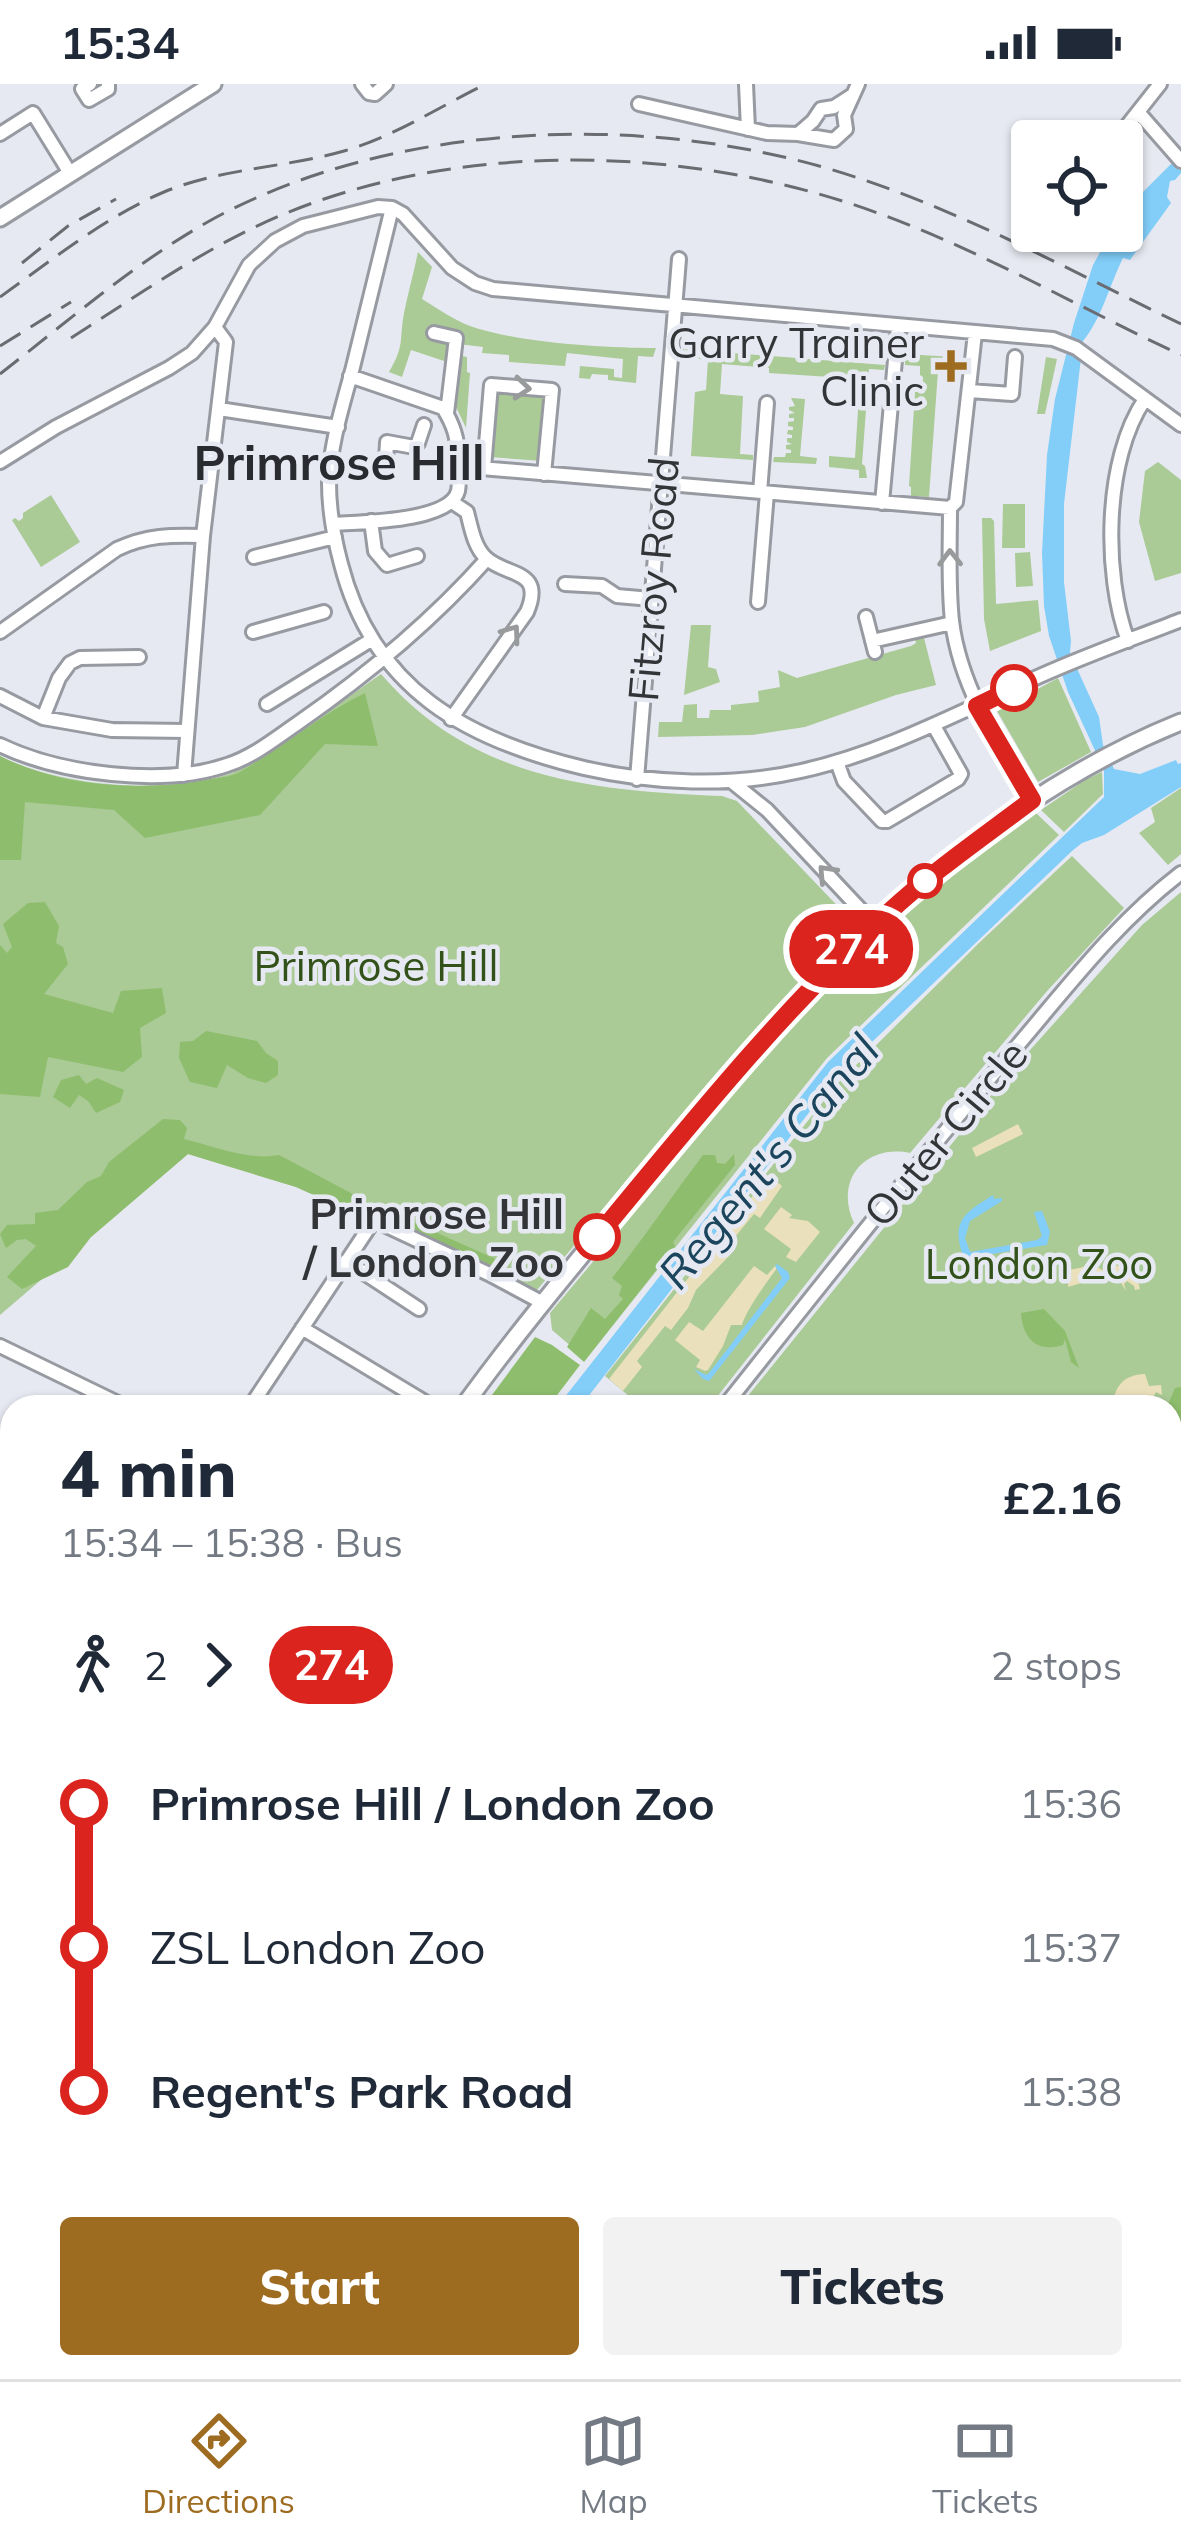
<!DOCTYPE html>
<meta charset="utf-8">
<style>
:root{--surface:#fff;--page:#f2f2f3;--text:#1f2937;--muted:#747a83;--line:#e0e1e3;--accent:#9e6c21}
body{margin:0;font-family:Mulish,sans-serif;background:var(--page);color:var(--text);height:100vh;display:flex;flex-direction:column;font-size:45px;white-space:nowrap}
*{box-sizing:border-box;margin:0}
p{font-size:39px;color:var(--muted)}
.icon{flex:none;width:66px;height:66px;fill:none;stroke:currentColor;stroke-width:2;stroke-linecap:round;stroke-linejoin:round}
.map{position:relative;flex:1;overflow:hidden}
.sheet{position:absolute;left:0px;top:1311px;width:1182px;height:984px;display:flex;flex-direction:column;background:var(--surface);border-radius:36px 36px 0 0;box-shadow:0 3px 9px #0004}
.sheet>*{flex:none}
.badge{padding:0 24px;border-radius:39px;font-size:42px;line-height:78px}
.buttons{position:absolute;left:1011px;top:36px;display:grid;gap:24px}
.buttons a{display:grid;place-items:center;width:132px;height:132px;border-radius:12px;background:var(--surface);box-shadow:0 3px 9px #0004;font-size:60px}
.map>.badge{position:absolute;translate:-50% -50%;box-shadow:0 0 0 6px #fff}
.legs{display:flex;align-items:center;gap:18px;height:132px;padding:0 60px;font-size:39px}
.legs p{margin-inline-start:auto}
.headline{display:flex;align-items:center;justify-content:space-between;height:204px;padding:0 60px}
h1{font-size:66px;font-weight:800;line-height:90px}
.action{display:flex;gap:24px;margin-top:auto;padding:24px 60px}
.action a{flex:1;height:138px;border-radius:12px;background:var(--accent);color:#fff;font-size:48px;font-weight:800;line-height:138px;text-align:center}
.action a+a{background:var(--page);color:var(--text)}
ul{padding:0 60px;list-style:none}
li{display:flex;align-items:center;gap:42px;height:144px;font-size:45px}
li i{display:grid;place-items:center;width:18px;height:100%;margin:0 15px;background:currentColor}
li i::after{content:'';width:30px;height:30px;margin:-15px;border:9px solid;border-radius:50%;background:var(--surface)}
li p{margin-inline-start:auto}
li:first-child i{background:linear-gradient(#0000 50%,currentColor 0)}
li:last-child i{background:linear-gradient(currentColor 50%,#0000 0)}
.status{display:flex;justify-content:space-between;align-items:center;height:84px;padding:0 60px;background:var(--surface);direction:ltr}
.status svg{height:33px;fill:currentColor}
.tabs{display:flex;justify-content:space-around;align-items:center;height:168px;border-top:3px solid var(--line);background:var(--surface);font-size:33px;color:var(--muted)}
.tabs a{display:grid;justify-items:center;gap:6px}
.tabs .selected{color:var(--accent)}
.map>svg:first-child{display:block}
.green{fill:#aaca96}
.forest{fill:#8ebe6d}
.sand{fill:#eae0bb}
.water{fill:#82cef9}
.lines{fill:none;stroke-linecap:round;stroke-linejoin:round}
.minor-casing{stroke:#989aa2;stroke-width:18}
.major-casing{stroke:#989aa2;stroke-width:21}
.minor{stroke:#fff;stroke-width:12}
.major{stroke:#fff;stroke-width:15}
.rail{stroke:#6b6c71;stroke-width:3;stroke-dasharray:24 12;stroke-linecap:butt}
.oneway{stroke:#999a9b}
.line-1-casing{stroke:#fff;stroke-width:27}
.line-1{stroke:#dc241f;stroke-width:18}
.poi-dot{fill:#9e6c21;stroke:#e7e9f2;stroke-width:4.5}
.stop-1-dot{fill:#fff;stroke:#dc241f;stroke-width:6}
.labels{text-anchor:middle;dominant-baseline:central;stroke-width:9;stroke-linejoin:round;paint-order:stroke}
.poi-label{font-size:42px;fill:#333437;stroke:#e7e9f2;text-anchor:end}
.street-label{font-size:42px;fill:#333437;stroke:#e7e9f2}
.park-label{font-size:42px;fill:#33521a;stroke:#e7e9f2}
.stop-label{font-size:42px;font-weight:bold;fill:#333437;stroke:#e7e9f2;text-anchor:end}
.water-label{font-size:45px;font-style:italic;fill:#1b455c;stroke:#e7e9f2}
.quarter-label{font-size:48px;font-weight:bold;fill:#292b31;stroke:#e7e9f2}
</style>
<div class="status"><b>15:34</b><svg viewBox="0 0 49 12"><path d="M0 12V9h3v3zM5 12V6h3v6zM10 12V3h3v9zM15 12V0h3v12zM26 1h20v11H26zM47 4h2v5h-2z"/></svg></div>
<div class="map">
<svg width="1181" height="2295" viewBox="0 0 1181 2295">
<rect width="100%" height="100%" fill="#e7e9f2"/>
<path class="green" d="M 418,168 L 432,183 L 422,215 C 437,224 454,236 470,242 C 519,259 604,264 656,264 L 653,273 L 638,272 L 636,299 L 608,296 L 608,291 L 592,290 L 590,295 L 579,294 L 580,282 L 614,285 L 614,293 L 622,294 L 623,275 L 567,269 L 565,282 L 509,278 L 509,271 L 482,269 L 483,263 L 459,260 L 457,271 L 467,273 L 467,288 L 470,289 L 466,344 L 447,304 L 450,279 L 411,266 L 402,293 L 389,288 C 405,261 399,257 404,229 C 408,209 414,188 418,168 Z
M 683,265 L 885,281 L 884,286 L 869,285 L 862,380 L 865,382 L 867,394 L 859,394 L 859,386 L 829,383 L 829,372 L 855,374 L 860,295 L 769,289 L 769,284 L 722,280 L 720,310 L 743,312 L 740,370 L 753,371 L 753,376 L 691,372 L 695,308 L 706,306 L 708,276 L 683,273 Z
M 905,270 L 954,273 L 953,277 L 944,277 L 943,287 L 938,287 L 929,413 L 911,412 L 911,403 L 909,402 L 915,308 L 921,308 L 921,304 L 917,303 L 918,297 L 923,297 L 923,293 L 920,291 L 920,282 L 905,281 Z
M 1046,273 L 1057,275 L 1045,330 L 1037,330 Z
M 495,306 L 548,310 L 542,377 L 489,373 Z
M 791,314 L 805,315 L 800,372 L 817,374 L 816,380 L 773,378 L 774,373 L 785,373 L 786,369 L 791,369 L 791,366 L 786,365 L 786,361 L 792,360 L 787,358 L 787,354 L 792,354 L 792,351 L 787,350 L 788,346 L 793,346 L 793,343 L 788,342 L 788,338 L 794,337 L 794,334 L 789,334 L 789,330 L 795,329 L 789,326 L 789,323 L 795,322 Z
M 1158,378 L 1181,396 L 1181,489 L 1155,497 L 1139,438 L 1145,387 Z
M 51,411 L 80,458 L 41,483 L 12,436 L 15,434 L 19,437 L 23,434 L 23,429 Z
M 1003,420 L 1025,420 L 1025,464 L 1002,464 Z
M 982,434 L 991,434 L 994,437 L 996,520 L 1038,516 L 1041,547 L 990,567 L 984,535 Z
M 1030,468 L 1033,502 L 1016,503 L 1015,469 Z
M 691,541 L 711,541 L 708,583 L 716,585 L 720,598 L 684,611 Z
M 923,550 L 936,601 L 896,611 L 805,643 L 752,651 L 658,653 L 659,638 L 682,638 L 684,621 L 697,620 L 697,634 L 709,634 L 710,626 L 731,626 L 731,621 L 759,618 L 758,607 L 780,603 L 778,586 L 797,594 L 911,562 L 916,559 L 914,551 Z
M 381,590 C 471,695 592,707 722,712 L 737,717 L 851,836 L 853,846 L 712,996 L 537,1206 L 372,1129 L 367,1135 L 296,1103 L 188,1070 L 0,1231 L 0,672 C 61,703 160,710 226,691 C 240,687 254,676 266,668 C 305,644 343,617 381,590 Z
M 1058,594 L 1091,668 L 1038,698 L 997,627 Z
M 1102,688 L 1103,710 L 1064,748 L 1041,726 L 1085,696 Z
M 1181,704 L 1181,770 L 1168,781 L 1139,749 L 1155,738 L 1151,724 Z
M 1036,729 L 1059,751 L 827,974 L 586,1275 L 552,1246 L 550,1229 C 657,1103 757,969 878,855 C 926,809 981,768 1036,729 Z
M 1072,772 L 1124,824 L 1048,906 L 910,1069 C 865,1060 834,1096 854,1139 L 709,1323 L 642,1323 L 605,1292 L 838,999 L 980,858 Z
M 1181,808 L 1181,2295 L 829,2295 L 815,2283 L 1170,2283 L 1170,1323 L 739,1323 L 1005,994 L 1142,841 Z
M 289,2283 L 292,2283 L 295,2293 L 304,2291 L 302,2283 L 354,2283 L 360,2295 L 292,2295 Z
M 588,2283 L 782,2283 L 779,2295 L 589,2295 Z"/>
<path class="forest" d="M 365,609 L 378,662 L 325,660 L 260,731 L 145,754 L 114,726 L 25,718 L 21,776 L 0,776 L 0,672 C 63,704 143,708 211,695 C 221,693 230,693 238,689 C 282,664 320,631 365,609 Z
M 45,818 L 59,842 L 56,859 L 63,863 L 68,880 L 44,910 L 113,929 L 121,907 L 162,904 L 166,929 L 140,944 L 142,973 L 123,988 L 48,973 L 40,1013 L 0,1010 L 0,861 L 7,869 L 12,863 L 3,840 L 28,819 Z
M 206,947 L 257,957 L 266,969 L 278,977 L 278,991 L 266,999 L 248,994 L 227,981 L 217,1004 L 190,998 L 179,974 L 180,958 L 193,957 Z
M 79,991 L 86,1000 L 97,994 L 124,1006 L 120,1018 L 96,1029 L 88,1017 L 79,1011 L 70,1024 L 53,1013 L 61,996 Z
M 163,1035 L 180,1036 L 187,1044 L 184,1055 C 213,1062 249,1077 279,1071 L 366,1117 L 502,1178 L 498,1188 L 372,1129 L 367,1135 L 296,1103 L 188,1070 L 91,1153 L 68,1183 L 22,1205 L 7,1193 L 36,1162 L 26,1155 L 17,1156 L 6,1164 L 0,1150 L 7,1141 L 35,1140 L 35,1129 L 58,1126 L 87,1098 L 101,1092 L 109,1078 Z
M 734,1070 L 735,1081 L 673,1158 L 675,1162 L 584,1278 L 567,1263 L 591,1224 L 605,1235 L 623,1215 L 619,1211 L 622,1202 L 612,1194 C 644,1154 672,1112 703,1071 L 715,1071 L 717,1079 L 725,1080 Z
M 1044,1225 L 1065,1247 L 1079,1284 L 1071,1278 L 1065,1255 L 1063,1261 C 1037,1269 1023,1255 1021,1229 Z
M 535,1253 L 552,1261 L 580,1281 L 548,1323 L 483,1323 Z
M 1181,1303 L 1181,1364 L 1170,1364 L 1170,1323 L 1167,1323 L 1175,1304 Z
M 1170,2191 L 1181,2193 L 1181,2295 L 1067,2295 L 1000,2283 L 1170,2283 Z
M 845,2283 L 947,2283 L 974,2295 L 856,2295 L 849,2293 Z"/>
<path class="sand" d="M 1018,1040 L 1023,1050 L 976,1073 L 972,1064 Z
M 769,1091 L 782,1102 L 760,1134 L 754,1130 L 725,1165 L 730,1171 L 696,1206 L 688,1224 L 671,1246 L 665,1242 L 637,1277 L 642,1283 L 623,1307 L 609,1295 Z
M 781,1123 L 792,1131 L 789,1134 L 808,1137 L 820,1148 L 796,1178 L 786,1173 L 791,1165 L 764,1145 Z
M 1094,1181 L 1102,1186 L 1111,1181 L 1134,1183 L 1140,1205 L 1135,1206 L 1134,1202 L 1127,1197 L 1124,1200 L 1126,1207 L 1120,1197 L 1121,1192 L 1115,1191 L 1114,1199 C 1103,1194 1101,1186 1088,1190 L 1088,1197 L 1068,1203 L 1069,1186 Z
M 754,1182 L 767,1191 L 775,1182 L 777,1184 C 767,1198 746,1226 742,1241 L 731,1241 L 723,1262 L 708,1286 L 705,1287 L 696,1283 L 700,1276 L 675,1256 L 689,1238 L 703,1247 Z
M 1145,1290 L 1149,1302 L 1161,1301 L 1162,1311 L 1156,1308 L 1152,1315 L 1163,1318 L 1163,1321 L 1112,1323 C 1115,1302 1123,1291 1145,1290 Z"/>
<path class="water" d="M 1181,70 L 1181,89 L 1175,96 L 1170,97 L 1167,113 L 1171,119 L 1130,176 L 1123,174 C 1110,200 1101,236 1083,257 L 1064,420 L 1064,498 L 1071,557 L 1070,569 L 1099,633 L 1103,661 L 1114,685 L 1140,690 L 1176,676 L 1178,680 L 1181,679 L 1181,703 L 1104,751 L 1082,759 L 1072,767 L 872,958 L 825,1008 L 580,1323 L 557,1323 L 828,978 L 1104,713 L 1104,686 L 1068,608 L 1049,552 L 1044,522 L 1042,469 L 1047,371 L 1055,315 L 1074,239 L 1093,181 L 1112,147 L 1122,147 L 1122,127 L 1131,116 L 1134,117 Z
M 993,1111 L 994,1115 L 1002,1114 L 1002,1117 L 970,1137 L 965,1154 L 970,1168 L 1037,1156 L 1042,1152 L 1034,1128 L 1042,1127 L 1050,1148 L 1047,1161 L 986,1171 L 972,1177 L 963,1172 C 950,1135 967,1128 993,1111 Z
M 777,1180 L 788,1188 L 790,1194 L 709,1297 L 703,1295 L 694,1285 L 706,1291 L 709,1289 L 782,1194 L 775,1182 Z"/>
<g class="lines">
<g class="minor-casing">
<path id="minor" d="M 90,0 L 82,5 L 89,16 L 108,5 L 108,0
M 362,0 L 369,9 L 375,10 L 386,0
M 746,0 L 748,45
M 639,20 L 767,49 L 798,50 L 834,56 L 846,45 L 844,31 L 858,0
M 1139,29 L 1181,77
M 0,50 L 33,29 L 70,89
M 798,50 L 813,37 L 821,25 L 834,23 L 851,12
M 1115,57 L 1160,0
M 392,124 C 379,177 366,230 353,283 C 343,321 330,360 329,399 C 329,426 334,454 341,480 C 373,605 466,656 584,684 C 654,700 730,703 801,687 C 882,669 953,631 1029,597 C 1078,574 1130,556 1181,536
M 1061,147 L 1066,150
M 434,249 L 456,254 L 447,329
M 975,249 L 956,418 L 950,424 C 950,462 948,500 952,537 C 960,603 998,660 1032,715
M 969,307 L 1012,310 L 1015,273
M 219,325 L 338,343
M 386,377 L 387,358 L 414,363 L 418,359 L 424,341
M 0,378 L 56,343 L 169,284 L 192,269 L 215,243 L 249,181 L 275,157 L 303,142 L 378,123 L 392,124 L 403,130 L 452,184 L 475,199 L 493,205 L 1053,255 L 1076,264 L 1181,341
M 458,382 L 950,424
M 484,384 L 491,301 L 552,306 L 544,390
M 760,408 L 767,319
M 882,419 L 898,243
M 371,437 L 375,467 L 387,481 L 417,472
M 333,440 C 360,438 450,438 458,407 C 460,398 458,386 458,378 C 459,357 454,341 443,324 L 350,292
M 254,473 L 335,453
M 565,500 L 602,502 L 617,512 L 651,515
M 758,518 L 767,409
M 866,533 L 875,568
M 0,548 L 117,465 C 147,451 171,451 203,452
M 253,548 L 324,528
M 872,557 L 952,539
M 1128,557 C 1103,490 1104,375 1145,315
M 0,612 L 43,634 L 112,646 L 187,647
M 267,620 L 371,556
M 43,634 L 59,594 L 70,579 L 80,574 L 139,573
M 451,635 L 527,528 C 545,485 507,493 486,474 C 474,463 471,443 467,428 L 452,418
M 0,661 C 60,690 163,703 227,681 C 253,673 276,654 298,639 C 367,591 431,538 487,475
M 837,678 L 844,697 L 882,737 L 887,737 L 958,695 L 961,690 L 934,642
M 184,691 L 203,452 L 226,258 L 215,243
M 637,695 L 679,175
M 731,697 L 767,726 L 875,841
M 346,1177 L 419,1225
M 302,1244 L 433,1323
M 0,1262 L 126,1323
M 250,1323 L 374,1136 L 489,1190 L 543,1219
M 724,1323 C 821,1201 917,1079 1018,961 C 1069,901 1118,837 1181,789
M 0,1361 L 12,1350
M 0,1661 L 12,1665
M 0,1792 L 12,1765
M 0,1869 L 12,1874
M 0,1966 L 12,1969
M 0,2163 L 6,2166 L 12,2175
M 0,2282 L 30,2295
M 171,2283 L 174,2295
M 468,2283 L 477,2295"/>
</g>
<g class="major-casing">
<path id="major" d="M 0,134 L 213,0
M 463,1323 C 520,1244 583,1170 645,1095 C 795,913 958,728 1181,638
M 0,1544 L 12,1548
M 277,2283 L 280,2295"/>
</g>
<use href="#minor" class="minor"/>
<use href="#major" class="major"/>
<path class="rail" d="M 22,179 L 68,142 L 116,115
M 0,213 C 52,176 105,133 164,108 C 222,84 284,84 344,67 C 395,52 439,23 486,0
M 71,254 C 140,210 209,161 284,130 C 468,54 699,62 883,131 C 986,169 1082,225 1181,271
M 0,262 L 71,218
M 0,290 C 68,237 137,177 213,135 C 399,34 660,27 858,94 C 970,131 1075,189 1181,240"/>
</g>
<defs><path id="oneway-chevron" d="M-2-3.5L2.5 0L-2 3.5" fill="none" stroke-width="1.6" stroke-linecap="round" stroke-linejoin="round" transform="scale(3)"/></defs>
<g class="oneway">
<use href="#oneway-chevron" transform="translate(522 304) rotate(5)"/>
<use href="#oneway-chevron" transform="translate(950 474) rotate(-91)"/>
<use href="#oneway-chevron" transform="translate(512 549) rotate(-54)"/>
<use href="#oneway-chevron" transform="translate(826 789) rotate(-133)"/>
</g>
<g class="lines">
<g class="line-1-casing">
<path id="line-1" d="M 597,1153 C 689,1042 780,928 887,830 C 932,788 983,753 1032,716 L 977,622 L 1014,604"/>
</g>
<use href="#line-1" class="line-1"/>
</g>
<path class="poi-dot" d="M945 264h12v12h12v12h-12v12h-12v-12h-12v-12h12z"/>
<g class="stop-1-dot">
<circle cx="1014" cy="604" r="21"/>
<circle cx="925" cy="797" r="15"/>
<circle cx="597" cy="1153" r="21"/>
</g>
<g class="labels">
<g class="poi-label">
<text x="924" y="258">Garry Trainer<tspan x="924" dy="48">Clinic</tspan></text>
</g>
<g class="street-label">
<text transform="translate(653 495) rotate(-85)">Fitzroy Road</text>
<text transform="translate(945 1049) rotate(-50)">Outer Circle</text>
</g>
<g class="park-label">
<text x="376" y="881">Primrose Hill</text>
<text x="1039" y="1179">London Zoo</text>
</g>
<g class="stop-label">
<text x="564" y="1129">Primrose Hill<tspan x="564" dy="48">/ London Zoo</tspan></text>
</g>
<g class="water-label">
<text transform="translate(768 1077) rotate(-50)">Regent's Canal</text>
</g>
<g class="quarter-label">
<text x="339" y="378">Primrose Hill</text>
</g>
</g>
</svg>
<div class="buttons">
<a><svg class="icon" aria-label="locate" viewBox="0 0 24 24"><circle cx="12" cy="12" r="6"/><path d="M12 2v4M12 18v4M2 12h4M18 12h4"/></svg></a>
</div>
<b class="badge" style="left:851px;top:865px;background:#dc241f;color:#fff">274</b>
<section class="sheet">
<div class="headline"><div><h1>4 min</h1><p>15:34 – 15:38 · Bus</p></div><b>£2.16</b></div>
<div class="legs"><svg class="icon" aria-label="walk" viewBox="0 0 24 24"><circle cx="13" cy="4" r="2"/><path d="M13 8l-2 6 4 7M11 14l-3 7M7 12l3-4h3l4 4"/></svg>2<svg class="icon" aria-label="forward" viewBox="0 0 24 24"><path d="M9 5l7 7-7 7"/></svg><b class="badge" style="background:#dc241f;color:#fff">274</b><p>2 stops</p></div>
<ul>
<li><i style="color:#dc241f"></i><b>Primrose Hill / London Zoo</b><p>15:36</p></li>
<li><i style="color:#dc241f"></i><span>ZSL London Zoo</span><p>15:37</p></li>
<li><i style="color:#dc241f"></i><b>Regent's Park Road</b><p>15:38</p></li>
</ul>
<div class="action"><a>Start</a><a>Tickets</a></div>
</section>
</div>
<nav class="tabs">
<a class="selected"><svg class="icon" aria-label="directions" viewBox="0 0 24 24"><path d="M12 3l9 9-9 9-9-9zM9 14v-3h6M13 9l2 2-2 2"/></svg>Directions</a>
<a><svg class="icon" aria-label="map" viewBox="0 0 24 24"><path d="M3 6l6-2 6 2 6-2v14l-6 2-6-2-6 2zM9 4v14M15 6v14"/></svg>Map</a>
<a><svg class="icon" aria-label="tickets" viewBox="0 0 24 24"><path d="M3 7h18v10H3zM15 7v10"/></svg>Tickets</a>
</nav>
